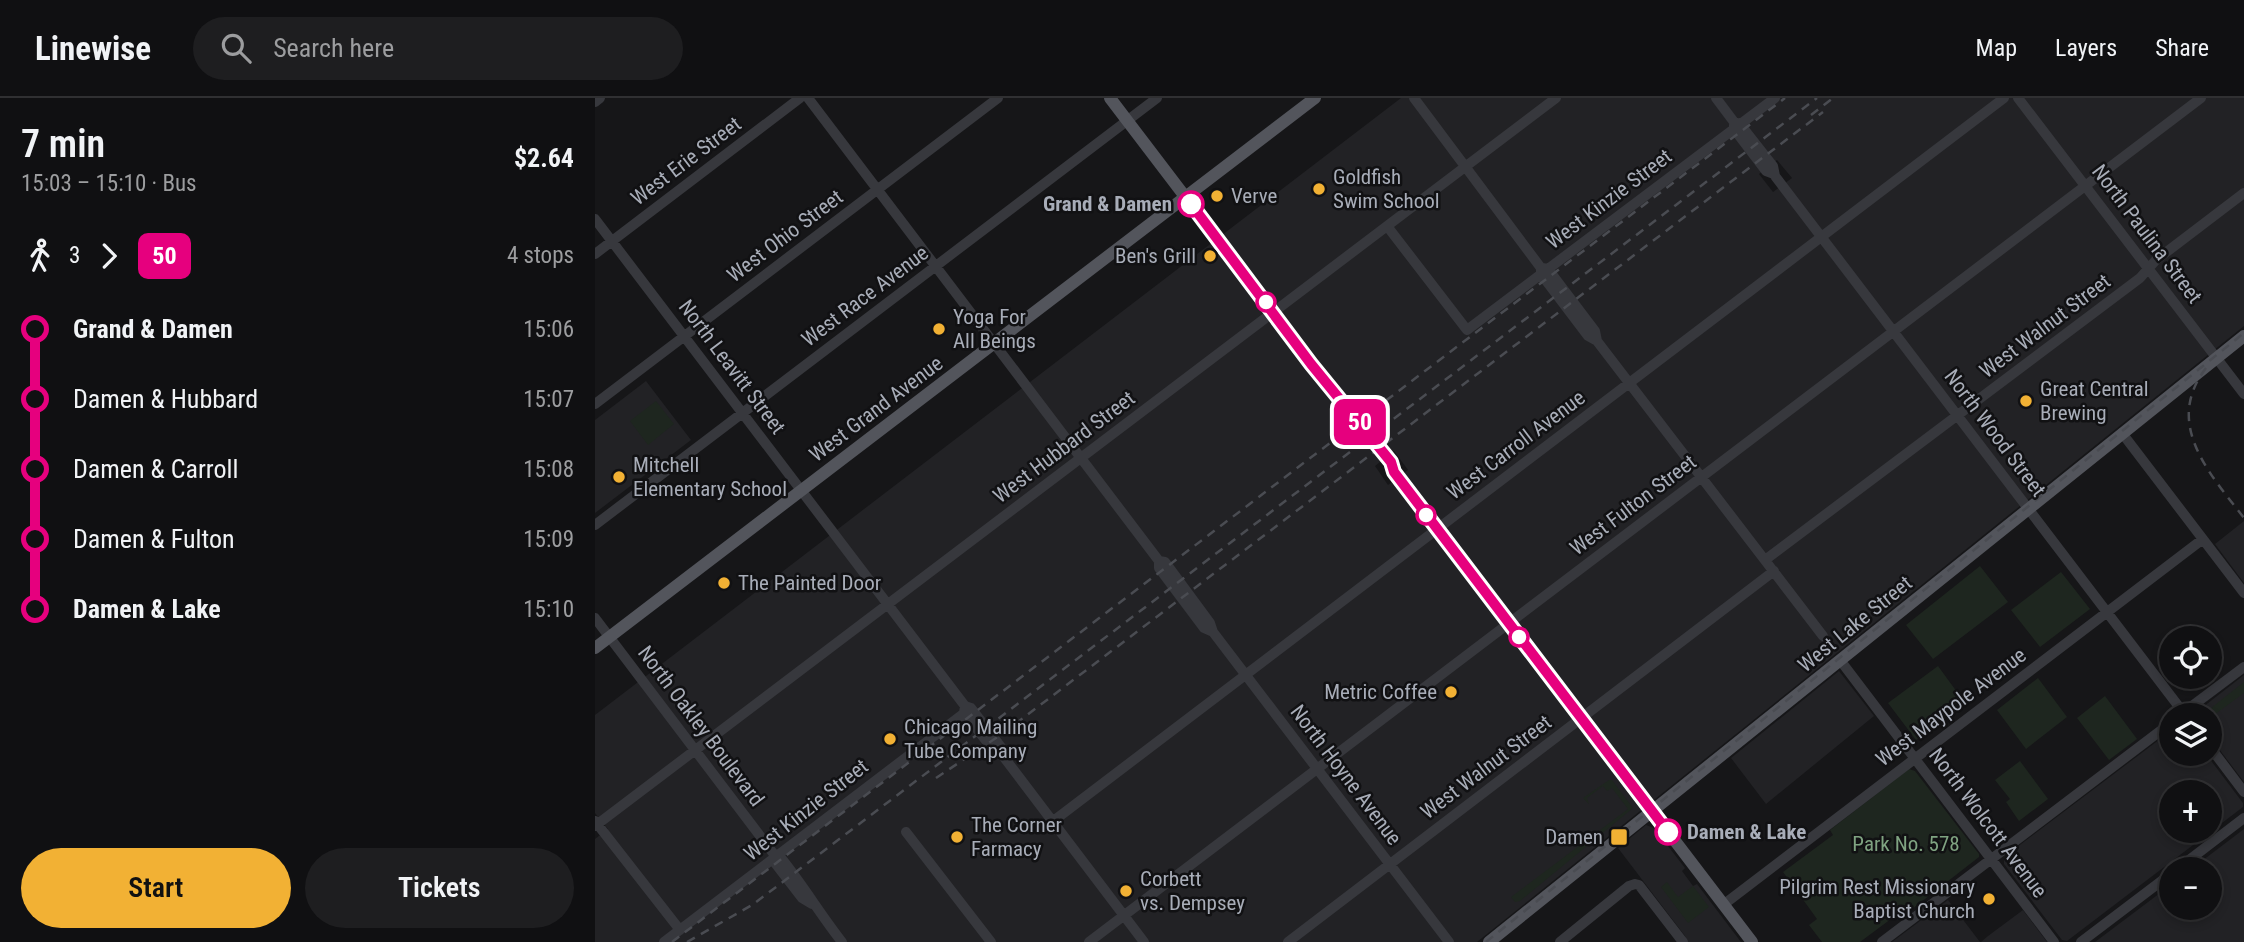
<!DOCTYPE html>
<meta charset="utf-8">
<style>
:root{--surface:#101012;--page:#1e1e20;--text:#f1f3f6;--muted:#9c9d9f;--line:#303032;--accent:#f2b134}
body{margin:0;font-family:"Roboto Condensed",sans-serif;background:var(--page);color:var(--text);height:100vh;display:flex;flex-direction:column;font-size:26px;white-space:nowrap}
*{box-sizing:border-box;margin:0}
p{font-size:23px;color:var(--muted)}
.icon{flex:none;width:38px;height:38px;fill:none;stroke:currentColor;stroke-width:2;stroke-linecap:round;stroke-linejoin:round}
.map{position:relative;flex:1;overflow:hidden}
.sheet{display:flex;flex-direction:column;background:var(--surface);width:595px}
.sheet>*{flex:none}
.badge{padding:0 14px;border-radius:10px;font-size:24px;line-height:46px}
.controls{position:absolute;left:1564px;top:528px;display:grid;gap:14px}
.controls a{display:grid;place-items:center;width:63px;height:63px;border-radius:50%;background:var(--surface);box-shadow:0 4px 10px #0003,0 0 0 2px var(--line);font-size:35px}
.map>.badge{position:absolute;translate:-50% -50%;box-shadow:0 0 0 4px #fff}
.legs{display:flex;align-items:center;gap:10px;height:77px;padding:0 21px;font-size:23px}
.legs p{margin-inline-start:auto}
.summary{display:flex;align-items:center;justify-content:space-between;height:119px;padding:0 21px}
h1{font-size:38px;font-weight:600;line-height:52px}
.cta{display:flex;gap:14px;margin-top:auto;padding:14px 21px}
.cta a{flex:1;height:80px;border-radius:42px;background:var(--accent);color:#111;font-size:28px;font-weight:600;line-height:80px;text-align:center}
.cta a+a{background:var(--page);color:var(--text)}
ul{padding:0 21px;list-style:none}
li{display:flex;align-items:center;gap:24px;height:70px;font-size:26px}
li i{display:grid;place-items:center;width:10px;height:100%;margin:0 9px;background:currentColor}
li i::after{content:'';width:18px;height:18px;margin:-9px;border:5px solid;border-radius:50%;background:var(--surface)}
li p{margin-inline-start:auto}
li:first-child i{background:linear-gradient(#0000 50%,currentColor 0)}
li:last-child i{background:linear-gradient(currentColor 50%,#0000 0)}
header{display:flex;align-items:center;gap:42px;box-sizing:border-box;height:98px;padding:0 35px;background:var(--surface);border-bottom:2px solid var(--line)}
header strong{font-size:33px}
nav{display:flex;gap:38px;margin-inline-start:auto;font-size:24px}
.search{width:490px;height:63px;background:var(--page);display:flex;align-items:center;gap:18px;box-sizing:border-box;padding:0 24px;border-radius:38px;color:var(--muted);font-size:26px}
main{display:flex;flex:1;min-height:0}
.map>svg:first-child{display:block}
.built{fill:#222225;fill-rule:evenodd}
.green{fill:#1e261f}
.lines{fill:none;stroke-linecap:round;stroke-linejoin:round}
.minor{stroke:#37383d;stroke-width:10}
.major{stroke:#53555c;stroke-width:12}
.rail{stroke:#4a4c52;stroke-width:2.5;stroke-dasharray:9 7;stroke-linecap:butt}
.line-1-casing{stroke:#fff;stroke-width:16}
.line-1{stroke:#e6007e;stroke-width:10}
.poi-dot{fill:#f2b134;stroke:#111113;stroke-width:2.5}
.stop-1-dot{fill:#fff;stroke:#e6007e;stroke-width:3.5}
.labels{text-anchor:middle;dominant-baseline:central;stroke-width:5;stroke-linejoin:round;paint-order:stroke}
.street-label{font-size:21px;fill:#a8adb8;stroke:#111113}
.poi-label{font-size:21px;fill:#a8adb8;stroke:#111113;text-anchor:start}
.stop-label{font-size:21px;font-weight:bold;fill:#a8adb8;stroke:#111113;text-anchor:end}
.park-label{font-size:21px;fill:#7fa381;stroke:#111113}
</style>
<header>
<strong>Linewise</strong>
<div class="search"><svg class="icon" aria-label="search" viewBox="0 0 24 24"><circle cx="10" cy="10" r="6"/><path d="M15 15l6 6"/></svg>Search here</div>
<nav><a>Map</a><a>Layers</a><a>Share</a></nav>
</header>
<main>
<section class="sheet">
<div class="summary"><div><h1>7 min</h1><p>15:03 – 15:10 · Bus</p></div><b>$2.64</b></div>
<div class="legs"><svg class="icon" aria-label="walk" viewBox="0 0 24 24"><circle cx="13" cy="4" r="2"/><path d="M13 8l-2 6 4 7M11 14l-3 7M7 12l3-4h3l4 4"/></svg>3<svg class="icon" aria-label="forward" viewBox="0 0 24 24"><path d="M9 5l7 7-7 7"/></svg><b class="badge" style="background:#e6007e;color:#fff">50</b><p>4 stops</p></div>
<ul>
<li><i style="color:#e6007e"></i><b>Grand &amp; Damen</b><p>15:06</p></li>
<li><i style="color:#e6007e"></i><span>Damen &amp; Hubbard</span><p>15:07</p></li>
<li><i style="color:#e6007e"></i><span>Damen &amp; Carroll</span><p>15:08</p></li>
<li><i style="color:#e6007e"></i><span>Damen &amp; Fulton</span><p>15:09</p></li>
<li><i style="color:#e6007e"></i><b>Damen &amp; Lake</b><p>15:10</p></li>
</ul>
<div class="cta"><a>Start</a><a>Tickets</a></div>
</section>
<div class="map">
<svg width="1649" height="844" viewBox="0 0 1649 844">
<rect width="100%" height="100%" fill="#161618"/>
<path class="built" d="M 806,0 L 1649,0 L 1649,228 L 882,844 L 0,844 L 0,741 L 13,731 L 0,715 L 0,617 ZM 1182,62 L 1197,80 L 1178,94 L 1164,76 ZM 799,353 L 813,372 L 793,387 L 780,368 Z
M 51,283 L 96,342 L 0,415 L 0,322 Z
M 1649,423 L 1649,485 L 1620,446 Z
M 1244,573 L 1279,618 L 1171,706 L 1136,660 Z
M 1649,577 L 1649,684 L 1615,639 L 1615,618 L 1599,616 Z
M 1577,632 L 1577,656 L 1611,656 L 1648,705 L 1648,709 L 1472,843 L 1467,842 L 1409,766 L 1409,759 ZM 1577,695 L 1615,695 L 1615,733 L 1577,733 Z
M 1051,727 L 1059,730 L 1090,770 L 1087,773 L 1098,788 L 1102,786 L 1146,844 L 1092,844 L 1090,838 L 1023,750 Z
M 1649,731 L 1649,844 L 1500,844 L 1577,786 L 1577,810 L 1615,810 L 1615,772 L 1595,772 Z
M 1353,802 L 1385,844 L 1297,844 Z
M 1428,812 L 1452,844 L 1386,844 L 1393,838 Z"/>
<path class="green" d="M 61,303 L 79,326 L 53,347 L 35,323 Z
M 1385,468 L 1413,504 L 1338,561 L 1311,527 Z
M 1466,474 L 1495,511 L 1445,549 L 1416,512 Z
M 1343,568 L 1370,605 L 1321,642 L 1293,605 Z
M 1443,580 L 1472,619 L 1431,651 L 1402,612 Z
M 1649,584 L 1649,595 L 1619,617 L 1618,615 L 1606,618 Z
M 1510,598 L 1542,641 L 1514,662 L 1482,620 Z
M 1425,663 L 1453,701 L 1424,723 L 1411,704 L 1415,701 L 1400,682 Z
M 1314,671 L 1320,673 L 1384,756 L 1384,759 L 1303,822 L 1300,818 L 1265,844 L 1227,844 L 1214,827 L 1222,821 L 1188,774 L 1238,737 L 1235,732 Z
M 1014,682 L 1017,682 L 1038,710 L 925,803 L 920,804 L 916,799 L 1033,711 L 1017,690 L 1012,693 L 1008,688 L 992,700 L 994,706 L 988,700 Z
M 1072,784 L 1083,799 L 1098,788 L 1114,809 L 1093,825 L 1066,789 Z"/>
<g class="lines">
<path class="minor" d="M 213,0 L 564,463 L 564,470 L 609,530 L 618,534
M 819,0 L 946,170 L 946,176 L 993,238 L 1002,243
M 1121,0 L 1139,24 L 1145,26 L 1178,68 L 1180,78 L 1591,618
M 1423,0 L 1649,296
M 0,4 L 5,0
M 1139,27 L 1139,31 L 1171,73 L 1179,76
M 0,121 L 370,608 L 376,610 L 406,649 L 408,658 L 549,844
M 792,128 L 872,232 L 1180,0
M 0,156 L 205,0
M 947,170 L 953,171 L 1000,233 L 1002,243 L 1228,538
M 0,306 L 403,0
M 1527,335 L 1649,495
M 0,427 L 562,0
M 1170,462 L 1545,180 L 1561,162 L 1649,95
M 564,463 L 570,464 L 615,525 L 618,534 L 854,844
M 0,520 L 181,759 L 186,760 C 208,787 225,816 247,844
M 1245,562 L 1459,844
M 370,608 L 369,615 L 400,654 L 408,658
M 1585,617 L 1649,569
M 1615,649 L 1649,694
M 0,723 L 85,832
M 457,724 L 1409,0
M 0,728 L 961,0
M 311,734 L 396,844
M 181,759 L 180,765 L 207,800 L 217,806
M 1581,772 L 1649,720
M 1128,807 L 1608,441
M 69,844 L 376,610
M 494,844 L 1606,0
M 693,844 L 1179,473
M 965,844 L 1034,788 L 1040,786 L 1044,787 L 1088,844
M 1287,844 L 1577,624
M 1486,844 L 1577,775"/>
<path class="major" d="M 515,0 L 754,314 L 759,317 L 795,364 L 799,374 L 1157,844
M 0,550 L 720,0
M 894,844 L 1649,238"/>
<path class="rail" d="M 1216,17 L 1238,0
M 1611,270 C 1568,326 1615,376 1649,420
M 341,680 L 407,636 L 1228,14
M 77,844 L 1190,0
M 92,844 L 157,807 L 189,783 L 1222,0
M 891,844 L 1649,235"/>
</g>
<g class="lines">
<g class="line-1-casing">
<path id="line-1" d="M 596,106 L 716,266 L 796,364 L 799,374 L 1073,734"/>
</g>
<use href="#line-1" class="line-1"/>
</g>
<g class="poi-dot">
<circle cx="724" cy="91" r="7"/>
<circle cx="622" cy="98" r="7"/>
<circle cx="615" cy="158" r="7"/>
<circle cx="344" cy="231" r="7"/>
<circle cx="1431" cy="303" r="7"/>
<circle cx="24" cy="379" r="7"/>
<circle cx="129" cy="485" r="7"/>
<circle cx="856" cy="594" r="7"/>
<circle cx="295" cy="641" r="7"/>
<circle cx="362" cy="739" r="7"/>
<rect x="1015" y="730" width="18" height="18" rx="3.5"/>
<circle cx="531" cy="793" r="7"/>
<circle cx="1394" cy="801" r="7"/>
</g>
<g class="stop-1-dot">
<circle cx="596" cy="106" r="12"/>
<circle cx="671" cy="204" r="9"/>
<circle cx="831" cy="417" r="9"/>
<circle cx="924" cy="539" r="9"/>
<circle cx="1073" cy="734" r="12"/>
</g>
<g class="labels">
<g class="street-label">
<text transform="translate(91 63) rotate(-37)">West Erie Street</text>
<text transform="translate(1014 101) rotate(-37)">West Kinzie Street</text>
<text transform="translate(1552 136) rotate(53)">North Paulina Street</text>
<text transform="translate(190 138) rotate(-37)">West Ohio Street</text>
<text transform="translate(270 198) rotate(-37)">West Race Avenue</text>
<text transform="translate(1450 228) rotate(-37)">West Walnut Street</text>
<text transform="translate(137 269) rotate(53)">North Leavitt Street</text>
<text transform="translate(281 311) rotate(-37)">West Grand Avenue</text>
<text transform="translate(1400 335) rotate(53)">North Wood Street</text>
<text transform="translate(921 347) rotate(-37)">West Carroll Avenue</text>
<text transform="translate(469 349) rotate(-37)">West Hubbard Street</text>
<text transform="translate(1038 407) rotate(-37)">West Fulton Street</text>
<text transform="translate(1260 526) rotate(-39)">West Lake Street</text>
<text transform="translate(1356 609) rotate(-37)">West Maypole Avenue</text>
<text transform="translate(106 628) rotate(53)">North Oakley Boulevard</text>
<text transform="translate(891 669) rotate(-37)">West Walnut Street</text>
<text transform="translate(751 677) rotate(53)">North Hoyne Avenue</text>
<text transform="translate(211 712) rotate(-38)">West Kinzie Street</text>
<text transform="translate(1393 725) rotate(53)">North Wolcott Avenue</text>
</g>
<g class="poi-label">
<text x="738" y="79">Goldfish<tspan x="738" dy="24">Swim School</tspan></text>
<text x="636" y="98">Verve</text>
<text x="601" y="158" text-anchor="end">Ben's Grill</text>
<text x="358" y="219">Yoga For<tspan x="358" dy="24">All Beings</tspan></text>
<text x="1445" y="291">Great Central<tspan x="1445" dy="24">Brewing</tspan></text>
<text x="38" y="367">Mitchell<tspan x="38" dy="24">Elementary School</tspan></text>
<text x="143" y="485">The Painted Door</text>
<text x="842" y="594" text-anchor="end">Metric Coffee</text>
<text x="309" y="629">Chicago Mailing<tspan x="309" dy="24">Tube Company</tspan></text>
<text x="376" y="727">The Corner<tspan x="376" dy="24">Farmacy</tspan></text>
<text x="1008" y="739" text-anchor="end">Damen</text>
<text x="545" y="781">Corbett<tspan x="545" dy="24">vs. Dempsey</tspan></text>
<text x="1380" y="789" text-anchor="end">Pilgrim Rest Missionary<tspan x="1380" dy="24">Baptist Church</tspan></text>
</g>
<g class="stop-label">
<text x="577" y="106">Grand &amp; Damen</text>
<text x="1092" y="734" text-anchor="start">Damen &amp; Lake</text>
</g>
<g class="park-label">
<text x="1311" y="746">Park No. 578</text>
</g>
</g>
</svg>
<div class="controls">
<a><svg class="icon" aria-label="locate" viewBox="0 0 24 24"><circle cx="12" cy="12" r="6"/><path d="M12 2v4M12 18v4M2 12h4M18 12h4"/></svg></a>
<a><svg class="icon" aria-label="layers" viewBox="0 0 24 24"><path d="M12 4l9 5-9 5-9-5zM3 14l9 5 9-5"/></svg></a>
<a>+</a>
<a>−</a>
</div>
<b class="badge" style="left:765px;top:324px;background:#e6007e;color:#fff">50</b>
</div>
</main>
